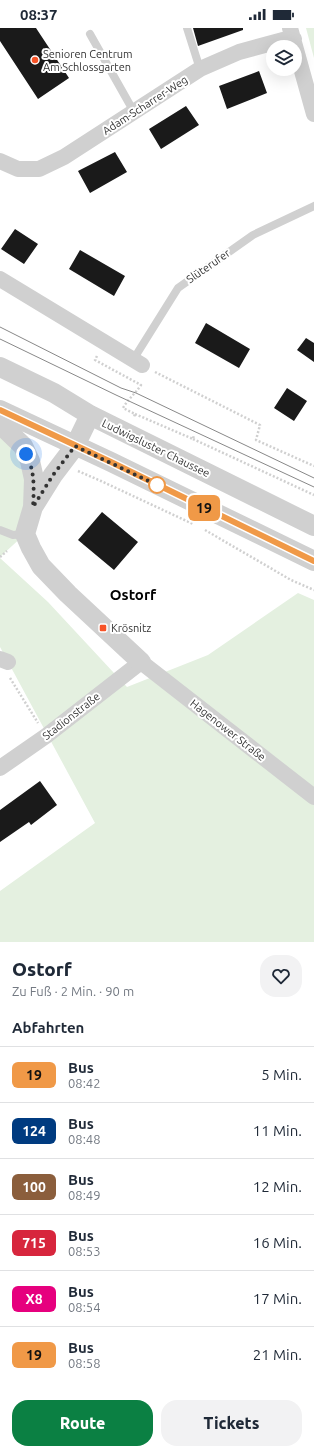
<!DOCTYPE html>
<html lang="de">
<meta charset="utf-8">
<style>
:root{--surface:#fff;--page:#f2f2f3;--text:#1f2937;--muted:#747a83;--line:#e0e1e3;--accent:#0b8043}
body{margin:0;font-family:Ubuntu,sans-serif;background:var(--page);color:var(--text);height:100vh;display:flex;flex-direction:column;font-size:15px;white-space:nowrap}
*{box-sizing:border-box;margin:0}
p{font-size:13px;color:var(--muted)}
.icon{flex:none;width:22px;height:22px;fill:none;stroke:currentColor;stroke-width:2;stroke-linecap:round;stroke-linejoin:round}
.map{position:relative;height:914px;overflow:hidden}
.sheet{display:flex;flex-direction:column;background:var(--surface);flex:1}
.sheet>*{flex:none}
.badge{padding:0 8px;border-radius:6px;font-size:14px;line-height:26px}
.buttons{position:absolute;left:266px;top:12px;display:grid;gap:8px}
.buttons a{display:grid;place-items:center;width:36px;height:36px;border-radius:50%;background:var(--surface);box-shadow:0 4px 16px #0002;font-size:20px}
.you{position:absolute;width:20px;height:20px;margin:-10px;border:3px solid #fff;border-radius:50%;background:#1a73e8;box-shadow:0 0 0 6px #1a73e833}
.map>.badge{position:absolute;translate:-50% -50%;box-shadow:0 0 0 2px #fff}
h2{padding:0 12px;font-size:15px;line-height:36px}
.round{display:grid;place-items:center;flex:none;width:42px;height:42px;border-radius:16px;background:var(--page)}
.summary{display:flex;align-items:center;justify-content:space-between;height:68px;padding:0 12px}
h1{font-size:19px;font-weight:800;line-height:30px}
.action{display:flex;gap:8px;margin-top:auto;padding:8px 12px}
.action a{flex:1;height:46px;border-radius:16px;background:var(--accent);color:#fff;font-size:16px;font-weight:800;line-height:46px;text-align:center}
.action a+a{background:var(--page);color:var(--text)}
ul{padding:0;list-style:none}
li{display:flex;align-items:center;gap:12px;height:56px;padding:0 12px;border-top:1px solid var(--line)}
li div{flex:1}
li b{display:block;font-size:15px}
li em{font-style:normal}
li .badge{min-width:44px;font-weight:700;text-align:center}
.status{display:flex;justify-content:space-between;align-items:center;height:28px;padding:0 20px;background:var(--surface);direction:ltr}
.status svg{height:11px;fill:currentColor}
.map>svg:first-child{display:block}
.green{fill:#e4f0e0}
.building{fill:#1a1a1a}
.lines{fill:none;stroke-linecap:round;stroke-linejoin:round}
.path{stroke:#d0d0d0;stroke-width:2.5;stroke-dasharray:2 2;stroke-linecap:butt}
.service{stroke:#d0d0d0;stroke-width:8}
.minor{stroke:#d0d0d0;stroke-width:16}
.tertiary{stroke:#d0d0d0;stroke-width:20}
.tram{stroke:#888;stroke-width:1}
.line-casing{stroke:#fff;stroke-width:9}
.line{stroke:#f09947;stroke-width:6}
.walk{stroke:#333;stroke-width:4;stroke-dasharray:0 7.2}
.poi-dot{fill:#f75327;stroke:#fff;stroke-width:1.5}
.stop-dot{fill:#fff;stroke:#f09947;stroke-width:2}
.labels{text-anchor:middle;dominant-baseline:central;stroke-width:4;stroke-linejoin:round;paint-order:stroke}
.poi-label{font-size:11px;fill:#333;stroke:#fff;text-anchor:start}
.street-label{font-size:11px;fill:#333;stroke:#fff}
.district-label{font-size:15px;font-weight:bold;fill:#000;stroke:#fff}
</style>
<div class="status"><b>08:37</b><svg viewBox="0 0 49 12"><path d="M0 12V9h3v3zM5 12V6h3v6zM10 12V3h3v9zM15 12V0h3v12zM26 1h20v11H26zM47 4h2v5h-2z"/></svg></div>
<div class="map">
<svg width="314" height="914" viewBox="0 0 314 914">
<rect width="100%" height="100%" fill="#fff"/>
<path class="green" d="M 306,0 L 314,0 L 314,30 Z
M 0,399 L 30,433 L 25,506 L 0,529 Z
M 0,530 L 48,574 L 127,659 L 208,627 L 298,565 L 314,572 L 314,914 L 0,914 L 0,863 L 95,795 L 0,619 Z"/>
<path class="building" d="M 0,0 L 36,0 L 69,50 L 38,71 L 0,13 Z
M 193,0 L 243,0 L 243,2 L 198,18 Z
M 259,43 L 267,65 L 227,81 L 219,58 Z
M 186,78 L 199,97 L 161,121 L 149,101 Z
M 115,124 L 127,144 L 90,165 L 78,143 Z
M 15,201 L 38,216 L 24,236 L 1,221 Z
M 80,222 L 125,248 L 114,268 L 69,241 Z
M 206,295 L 250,321 L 239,340 L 195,315 Z
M 306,310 L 314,315 L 314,334 L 297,322 Z
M 287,360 L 307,373 L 294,393 L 274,380 Z
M 102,484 L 138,514 L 114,542 L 78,512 Z
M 40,753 L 57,777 L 31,797 L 29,794 L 0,814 L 0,782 Z"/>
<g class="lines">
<path class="path" d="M 97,328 L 95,332 L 141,357 C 135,366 128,371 123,380 L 135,386 L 134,389
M 155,344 L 260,397 L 256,412 L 314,438
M 135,386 L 193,411 L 194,407
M 193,411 L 314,467
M 78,443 L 101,453 L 193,496
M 205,502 L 291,552 L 314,562
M 0,529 L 7,523
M 10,650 L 38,695"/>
<path class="service" d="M 187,0 L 200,41
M 90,6 L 134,84
M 133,332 L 178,260 L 253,207 L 314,178
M 0,502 L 13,507 L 25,506"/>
<path class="minor" d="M 290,0 L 314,86
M 0,133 L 18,141 L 39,141 L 64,129 L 200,41 L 239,24 L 283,12 L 294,11
M 0,251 L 142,337
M 0,631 L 8,634
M 0,740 L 46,708 L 141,634 L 314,769"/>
<path class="tertiary" d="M 0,339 L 54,365 L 90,387 L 314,498
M 0,382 L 111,434 L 314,533
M 0,396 L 23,418 L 30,433 L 34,451 L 33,479 L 25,506 L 31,520 L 41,538 L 68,566 L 141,634
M 33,479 L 53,447 L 75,418 L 90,387"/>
<path class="tram" d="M 0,299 L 121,360 L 136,365 L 314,450
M 0,311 L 116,367 L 314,459"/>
</g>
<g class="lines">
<g class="line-casing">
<path id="line" d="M 0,382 L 111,434 L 314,533"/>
</g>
<use href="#line" class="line"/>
<path class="walk" d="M 26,426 C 35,443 34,460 33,479 L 53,447 L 75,418 L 157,457"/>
</g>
<g class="poi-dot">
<circle cx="35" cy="32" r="4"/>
<rect x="99" y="596" width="8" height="8" rx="2"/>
</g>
<circle class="stop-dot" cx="157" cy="457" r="8"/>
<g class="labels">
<g class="poi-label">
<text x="43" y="26">Senioren Centrum<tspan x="43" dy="13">Am Schlossgarten</tspan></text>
<text x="111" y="600">Krösnitz</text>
</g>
<g class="street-label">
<text transform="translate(145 77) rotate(-33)">Adam-Scharrer-Weg</text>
<text transform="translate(208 238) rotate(-35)">Slüterufer</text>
<text transform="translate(156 420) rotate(26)">Ludwigsluster Chaussee</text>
<text transform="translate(71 688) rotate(-38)">Stadionstraße</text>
<text transform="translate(228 702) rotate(38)">Hagenower Straße</text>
</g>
<g class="district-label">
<text x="133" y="566">Ostorf</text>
</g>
</g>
</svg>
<div class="buttons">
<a><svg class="icon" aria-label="layers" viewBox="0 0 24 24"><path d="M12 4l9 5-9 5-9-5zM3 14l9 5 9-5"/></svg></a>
</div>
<div class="you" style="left:26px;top:426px"></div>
<b class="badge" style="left:204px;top:480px;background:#f09947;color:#111">19</b>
</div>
<section class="sheet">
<div class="summary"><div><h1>Ostorf</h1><p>Zu Fuß · 2 Min. · 90 m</p></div><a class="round"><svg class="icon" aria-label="heart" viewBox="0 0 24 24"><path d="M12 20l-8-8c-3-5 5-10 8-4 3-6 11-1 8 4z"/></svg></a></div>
<h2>Abfahrten</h2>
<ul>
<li><span class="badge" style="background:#f09947;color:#111">19</span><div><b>Bus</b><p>08:42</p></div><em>5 Min.</em></li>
<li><span class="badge" style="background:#003b80;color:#fff">124</span><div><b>Bus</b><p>08:48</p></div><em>11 Min.</em></li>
<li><span class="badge" style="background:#8b5e3c;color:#fff">100</span><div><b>Bus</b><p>08:49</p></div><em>12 Min.</em></li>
<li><span class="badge" style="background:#d7263d;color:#fff">715</span><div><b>Bus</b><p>08:53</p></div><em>16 Min.</em></li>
<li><span class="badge" style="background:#e6007e;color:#fff">X8</span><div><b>Bus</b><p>08:54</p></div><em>17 Min.</em></li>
<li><span class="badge" style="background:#f09947;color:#111">19</span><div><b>Bus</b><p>08:58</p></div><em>21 Min.</em></li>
</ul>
<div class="action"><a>Route</a><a>Tickets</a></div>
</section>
